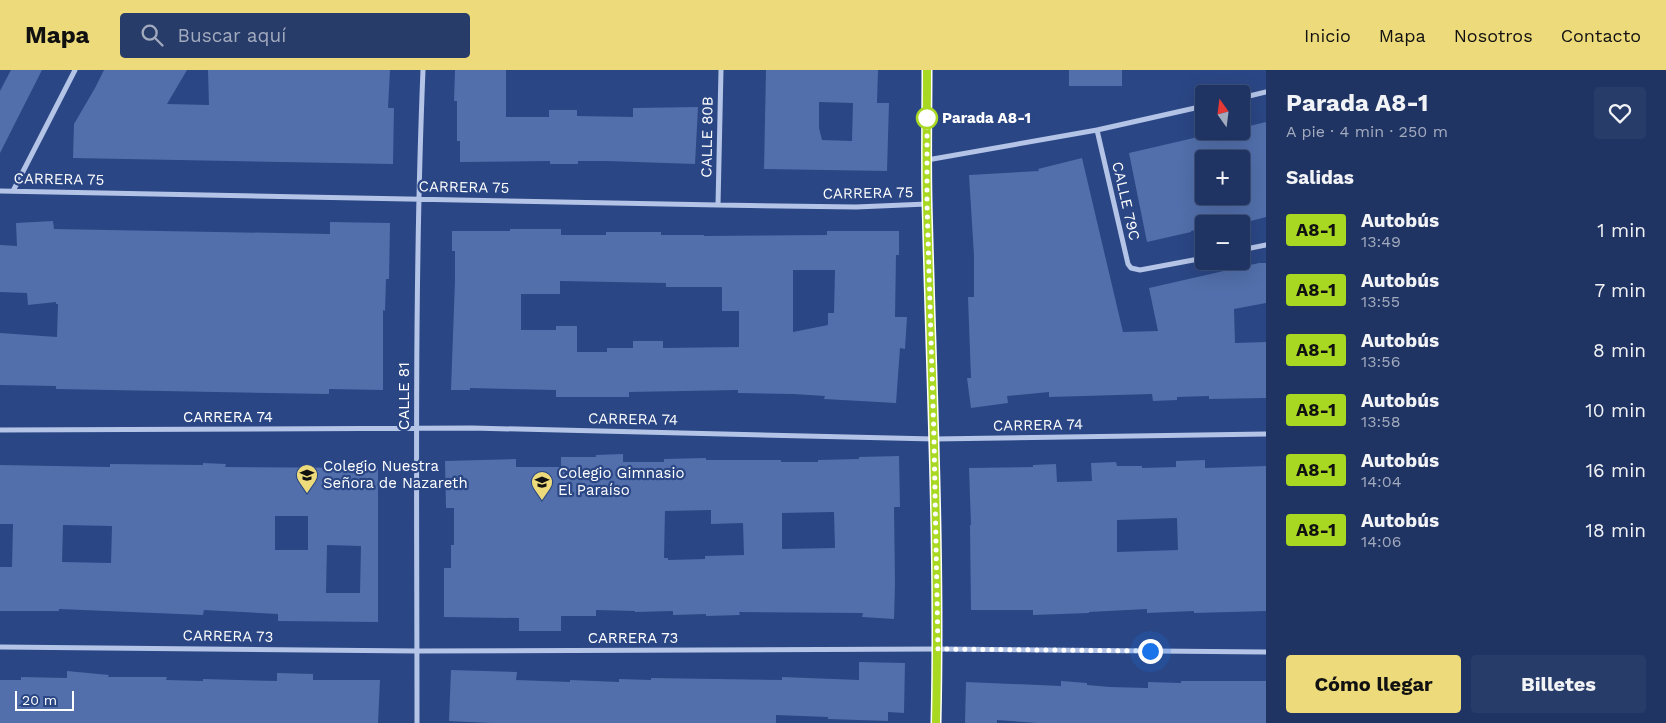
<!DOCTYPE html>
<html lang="es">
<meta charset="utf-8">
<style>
:root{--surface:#203463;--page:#283c69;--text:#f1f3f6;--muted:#a2aabe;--line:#3d4f78;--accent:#eddb7b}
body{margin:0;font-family:"Work Sans",sans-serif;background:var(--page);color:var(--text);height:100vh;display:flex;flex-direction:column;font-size:19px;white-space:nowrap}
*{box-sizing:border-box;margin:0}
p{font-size:16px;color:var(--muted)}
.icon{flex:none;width:28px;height:28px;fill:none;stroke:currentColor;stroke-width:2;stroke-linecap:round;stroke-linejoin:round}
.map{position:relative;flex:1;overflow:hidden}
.details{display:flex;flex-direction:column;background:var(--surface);width:400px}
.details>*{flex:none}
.badge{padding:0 10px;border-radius:4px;font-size:18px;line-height:32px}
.needle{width:32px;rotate:346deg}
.tools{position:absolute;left:1195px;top:15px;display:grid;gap:10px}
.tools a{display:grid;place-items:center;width:55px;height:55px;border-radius:5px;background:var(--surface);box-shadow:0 5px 20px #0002,0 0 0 1px var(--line);font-size:25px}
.scale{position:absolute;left:15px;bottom:12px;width:59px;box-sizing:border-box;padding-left:5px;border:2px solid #fff;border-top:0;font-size:14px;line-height:18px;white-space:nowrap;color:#fff;-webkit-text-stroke:4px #2a4684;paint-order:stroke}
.you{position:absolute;width:25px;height:25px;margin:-12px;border:4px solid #fff;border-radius:50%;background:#1a73e8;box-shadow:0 0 0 8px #1a73e833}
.map>.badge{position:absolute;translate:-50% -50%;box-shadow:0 0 0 2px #fff}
h2{padding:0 20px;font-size:19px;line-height:45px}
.round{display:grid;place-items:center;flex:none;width:52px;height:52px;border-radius:5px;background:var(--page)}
.summary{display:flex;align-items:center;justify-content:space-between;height:85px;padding:0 20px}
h1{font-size:24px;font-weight:700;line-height:38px}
.action{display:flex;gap:10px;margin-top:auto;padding:10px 20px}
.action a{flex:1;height:58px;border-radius:5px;background:var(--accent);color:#111;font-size:20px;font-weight:700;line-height:58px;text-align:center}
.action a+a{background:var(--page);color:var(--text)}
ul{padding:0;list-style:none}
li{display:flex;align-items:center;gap:15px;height:60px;padding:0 20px}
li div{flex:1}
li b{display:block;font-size:19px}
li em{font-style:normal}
li .badge{min-width:55px;font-weight:700;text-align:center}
header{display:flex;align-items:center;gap:30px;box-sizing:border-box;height:70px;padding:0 25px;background:var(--accent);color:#111}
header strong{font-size:24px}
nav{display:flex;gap:28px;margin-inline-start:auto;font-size:18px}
.search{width:350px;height:45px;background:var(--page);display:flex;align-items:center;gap:12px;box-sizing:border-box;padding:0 18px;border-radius:5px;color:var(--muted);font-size:19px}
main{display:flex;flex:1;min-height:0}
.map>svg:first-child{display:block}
.building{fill:#526fab;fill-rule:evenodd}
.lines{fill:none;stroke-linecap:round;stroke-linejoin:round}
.minor{stroke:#b4c4e7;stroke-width:5}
.tertiary{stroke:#b4c4e7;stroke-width:9}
.line-casing{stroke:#fff;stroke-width:11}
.line{stroke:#a8d822;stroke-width:8}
.walk{stroke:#fff;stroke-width:5;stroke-dasharray:0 9}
.stop-dot{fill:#fff;stroke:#a8d822;stroke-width:2.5}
.labels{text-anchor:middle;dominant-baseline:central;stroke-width:4.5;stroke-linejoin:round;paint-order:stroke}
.stop-label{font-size:15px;font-weight:bold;fill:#fff;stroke:#2a4684;text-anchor:start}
.street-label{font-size:15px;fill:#fff;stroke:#2a4684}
.poi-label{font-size:15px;fill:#fff;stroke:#2a4684;text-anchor:start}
</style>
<header>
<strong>Mapa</strong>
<div class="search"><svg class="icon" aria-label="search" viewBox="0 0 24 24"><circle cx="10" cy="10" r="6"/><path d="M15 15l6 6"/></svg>Buscar aquí</div>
<nav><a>Inicio</a><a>Mapa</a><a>Nosotros</a><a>Contacto</a></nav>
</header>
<main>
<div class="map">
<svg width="1266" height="653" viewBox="0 0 1266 653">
<rect width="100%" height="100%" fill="#2a4684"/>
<path class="building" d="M 11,0 L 42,0 L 0,83 L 0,21 Z
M 104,0 L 187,0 L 167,34 L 209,35 L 208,0 L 390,0 L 388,38 L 394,38 L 393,94 L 73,88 L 74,54 L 95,18 Z
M 455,0 L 506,0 L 506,47 L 549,47 L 549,40 L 577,40 L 577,46 L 633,47 L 633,38 L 698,37 L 695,94 L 607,91 L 578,91 L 578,94 L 550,94 L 550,91 L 460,92 L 460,71 L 457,71 L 457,31 L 454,31 Z
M 766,0 L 878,0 L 877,33 L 889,33 L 887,101 L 764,99 ZM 819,32 L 853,33 L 852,71 L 822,70 L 819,58 Z
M 1069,0 L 1122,0 L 1122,16 L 1069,16 Z
M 1266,52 L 1266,147 L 1247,152 L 1246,148 L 1222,154 L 1204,154 L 1204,158 L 1191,161 L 1191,162 L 1147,172 L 1129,83 L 1224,61 L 1241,61 L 1241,58 ZM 1204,89 L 1241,89 L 1241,126 L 1204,126 Z
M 1082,88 L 1123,262 L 1158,261 L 1149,218 L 1259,193 L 1266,193 L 1266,233 L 1234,239 L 1235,273 L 1266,272 L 1266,328 L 1209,329 L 1209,326 L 1177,327 L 1177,330 L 1153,331 L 1152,324 L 1049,327 L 1049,322 L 1007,326 L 1008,333 L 971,338 L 967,308 L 971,308 L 968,227 L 974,227 L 974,186 L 969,105 L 1039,101 L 1038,99 Z
M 53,151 L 54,159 L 330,164 L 330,152 L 390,153 L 389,209 L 386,209 L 385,241 L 383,240 L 383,320 L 329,319 L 329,324 L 56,319 L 56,316 L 0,315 L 0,263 L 57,267 L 58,234 L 56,234 L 56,232 L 28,235 L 27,223 L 0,222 L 0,175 L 17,176 L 16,153 Z
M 510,159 L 561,159 L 561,165 L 606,165 L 606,162 L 661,162 L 661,165 L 704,165 L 704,166 L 827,165 L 827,161 L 899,161 L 899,185 L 896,185 L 895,247 L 907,247 L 905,279 L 900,278 L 896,333 L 824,329 L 825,326 L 793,324 L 738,323 L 738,320 L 629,322 L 629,327 L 556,327 L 556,320 L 470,318 L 470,320 L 451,320 L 455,210 L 455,181 L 452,181 L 452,161 L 510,161 ZM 793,200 L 835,200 L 834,243 L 828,243 L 828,255 L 793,262 ZM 560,211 L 666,213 L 666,217 L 722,217 L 722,241 L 739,241 L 739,277 L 663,278 L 663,271 L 633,271 L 633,278 L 607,278 L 607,282 L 577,282 L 577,256 L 556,256 L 556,260 L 521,260 L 521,224 L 560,224 Z
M 623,384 L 623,392 L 664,392 L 664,389 L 706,388 L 706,390 L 781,390 L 781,392 L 818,392 L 818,390 L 859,389 L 859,387 L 899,386 L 900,437 L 894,437 L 895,513 L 894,549 L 862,547 L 863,543 L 739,542 L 740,545 L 706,546 L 706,544 L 673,545 L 673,541 L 635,542 L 635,541 L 596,540 L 596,546 L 561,546 L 561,561 L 519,561 L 519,548 L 444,547 L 444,498 L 451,498 L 451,475 L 454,475 L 454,438 L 446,438 L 445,391 L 516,389 L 516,397 L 561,397 L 561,387 L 596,387 L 596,385 ZM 711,440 L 711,454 L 743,453 L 744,485 L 705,486 L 705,489 L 668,490 L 668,488 L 664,488 L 665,441 ZM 834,442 L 835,478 L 782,479 L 782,443 Z
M 1205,390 L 1205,398 L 1266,396 L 1266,541 L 1194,543 L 1194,541 L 1147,543 L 1147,539 L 1089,542 L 1089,543 L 1033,545 L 1033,540 L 971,540 L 970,455 L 971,455 L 969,398 L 1033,397 L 1033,395 L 1056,394 L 1057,412 L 1092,411 L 1091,393 L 1116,392 L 1117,396 L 1142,396 L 1142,398 L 1176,397 L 1176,391 ZM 1177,448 L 1178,480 L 1117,482 L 1117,450 Z
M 203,393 L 226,394 L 225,397 L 378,398 L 378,552 L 278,551 L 278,544 L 204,540 L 203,545 L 59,539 L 59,541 L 0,541 L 0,497 L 12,497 L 13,454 L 0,454 L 0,395 L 110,397 L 110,394 L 203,395 ZM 275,446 L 308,446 L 308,480 L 275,480 ZM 63,455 L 112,456 L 111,493 L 62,492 ZM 327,475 L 361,476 L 360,523 L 326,523 Z
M 859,592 L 905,593 L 904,643 L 888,642 L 888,651 L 828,649 L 828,647 L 776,645 L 776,653 L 491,653 L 449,651 L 451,600 L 517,602 L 516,610 L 570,612 L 570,610 L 619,612 L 619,609 L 651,610 L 651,608 L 782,610 L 782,607 L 859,610 Z
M 67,601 L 109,605 L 108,607 L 167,607 L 166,610 L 203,611 L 203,609 L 277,611 L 277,603 L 313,604 L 313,610 L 380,610 L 378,653 L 0,653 L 0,610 L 21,610 L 21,607 L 67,608 Z
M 1061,611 L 1087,613 L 1087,615 L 1110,617 L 1148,618 L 1148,612 L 1181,613 L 1181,611 L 1266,611 L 1266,653 L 1037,653 L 997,650 L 997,653 L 965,653 L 966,612 L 1061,616 Z"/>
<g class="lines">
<path class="minor" d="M 1241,28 L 1266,22
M 1097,60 L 1128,194 L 1131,198 L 1140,200 L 1204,188
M 927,90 L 1097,60 L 1204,36
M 0,121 L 718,135 L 856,137 L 927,134
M 13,121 L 75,0
M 718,135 L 721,0
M 1241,180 L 1266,175
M 0,360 L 472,358 L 934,369 L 1266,364
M 0,577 L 417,581 L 938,579 L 1266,582
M 417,653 C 417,435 414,218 423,0"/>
<path class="tertiary" d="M 927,0 C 927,44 926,88 927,132 C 931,306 940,479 936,653"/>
</g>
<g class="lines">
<g class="line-casing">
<path id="line" d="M 927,0 C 927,44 926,88 927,132 C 931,306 940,479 936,653"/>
</g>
<use href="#line" class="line"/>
<path class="walk" d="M 927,48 L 927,134 L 934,369 L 938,579 L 1150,581"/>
</g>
<defs>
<g id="school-pin" transform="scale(1.125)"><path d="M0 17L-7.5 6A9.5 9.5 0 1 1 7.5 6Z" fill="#eddb7b" stroke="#2a4684"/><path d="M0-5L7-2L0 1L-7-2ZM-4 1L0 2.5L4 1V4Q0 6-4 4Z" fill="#111"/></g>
</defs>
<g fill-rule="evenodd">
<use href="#school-pin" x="307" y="405"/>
<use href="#school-pin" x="542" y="412"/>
</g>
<circle class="stop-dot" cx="927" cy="48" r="10"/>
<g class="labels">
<g class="stop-label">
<text x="942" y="48">Parada A8-1</text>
</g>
<g class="street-label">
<text transform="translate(707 67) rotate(-89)">CALLE 80B</text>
<text transform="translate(59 109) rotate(1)">CARRERA 75</text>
<text transform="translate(464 117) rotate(1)">CARRERA 75</text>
<text transform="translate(868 123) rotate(-1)">CARRERA 75</text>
<text transform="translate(1126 131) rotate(77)">CALLE 79C</text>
<text transform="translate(404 326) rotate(-90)">CALLE 81</text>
<text x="228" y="347">CARRERA 74</text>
<text transform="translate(633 349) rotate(1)">CARRERA 74</text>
<text transform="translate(1038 355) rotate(-1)">CARRERA 74</text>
<text transform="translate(228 566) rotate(1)">CARRERA 73</text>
<text x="633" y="568">CARRERA 73</text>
</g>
<g class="poi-label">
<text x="323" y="396">Colegio Nuestra<tspan x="323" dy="17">Señora de Nazareth</tspan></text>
<text x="558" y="403">Colegio Gimnasio<tspan x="558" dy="17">El Paraíso</tspan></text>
</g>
</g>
</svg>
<div class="tools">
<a><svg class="needle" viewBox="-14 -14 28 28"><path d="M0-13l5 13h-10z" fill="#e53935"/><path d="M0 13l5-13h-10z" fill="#a2aabe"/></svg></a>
<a>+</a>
<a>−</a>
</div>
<div class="scale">20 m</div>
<div class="you" style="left:1150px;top:581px"></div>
</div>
<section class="details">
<div class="summary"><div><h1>Parada A8-1</h1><p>A pie · 4 min · 250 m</p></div><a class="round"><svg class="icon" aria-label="heart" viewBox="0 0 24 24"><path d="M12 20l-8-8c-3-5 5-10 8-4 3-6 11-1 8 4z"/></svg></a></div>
<h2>Salidas</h2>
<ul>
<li><span class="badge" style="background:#a8d822;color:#111">A8-1</span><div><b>Autobús</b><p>13:49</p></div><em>1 min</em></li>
<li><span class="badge" style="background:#a8d822;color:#111">A8-1</span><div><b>Autobús</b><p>13:55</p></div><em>7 min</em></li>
<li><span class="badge" style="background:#a8d822;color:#111">A8-1</span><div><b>Autobús</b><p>13:56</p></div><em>8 min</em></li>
<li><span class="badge" style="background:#a8d822;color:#111">A8-1</span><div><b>Autobús</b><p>13:58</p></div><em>10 min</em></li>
<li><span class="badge" style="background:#a8d822;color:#111">A8-1</span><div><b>Autobús</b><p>14:04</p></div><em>16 min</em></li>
<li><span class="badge" style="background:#a8d822;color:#111">A8-1</span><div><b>Autobús</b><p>14:06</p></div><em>18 min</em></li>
</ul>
<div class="action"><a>Cómo llegar</a><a>Billetes</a></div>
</section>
</main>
